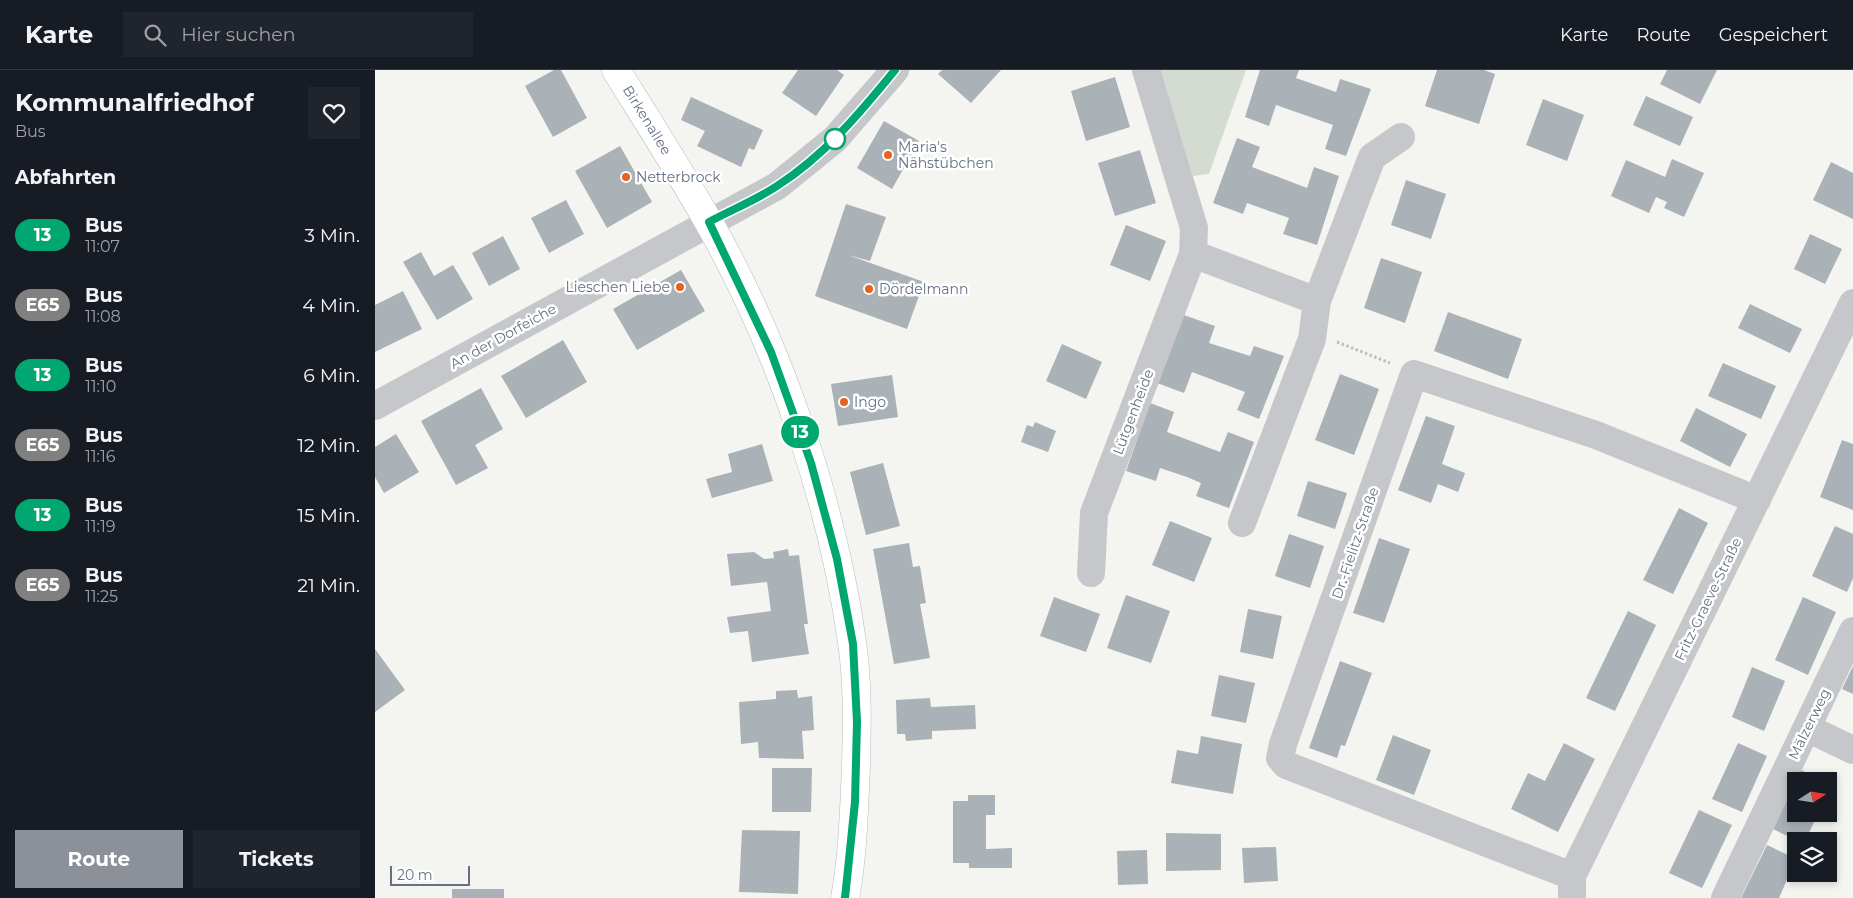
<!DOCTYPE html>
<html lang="de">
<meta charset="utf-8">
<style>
:root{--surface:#171b24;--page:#20242c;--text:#f1f3f6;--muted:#9ea1a6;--line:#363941;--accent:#8c9099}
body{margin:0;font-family:Montserrat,sans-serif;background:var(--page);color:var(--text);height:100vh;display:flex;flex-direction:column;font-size:19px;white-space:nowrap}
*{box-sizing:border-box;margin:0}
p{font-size:16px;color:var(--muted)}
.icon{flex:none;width:28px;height:28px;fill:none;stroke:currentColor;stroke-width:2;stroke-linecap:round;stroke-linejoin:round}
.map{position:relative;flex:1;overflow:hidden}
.sheet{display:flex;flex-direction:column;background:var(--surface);width:375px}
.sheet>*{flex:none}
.badge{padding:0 10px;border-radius:16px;font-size:18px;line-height:32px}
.needle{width:32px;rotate:78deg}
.tools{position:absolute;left:1412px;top:702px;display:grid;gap:10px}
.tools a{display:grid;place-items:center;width:50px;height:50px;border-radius:0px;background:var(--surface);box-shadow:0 2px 8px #0003;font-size:25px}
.scale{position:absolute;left:15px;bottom:12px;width:80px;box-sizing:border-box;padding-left:5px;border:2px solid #637182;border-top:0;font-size:14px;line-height:18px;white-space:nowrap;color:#637182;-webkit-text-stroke:4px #fff;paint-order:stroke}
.map>.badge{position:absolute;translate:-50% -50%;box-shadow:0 0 0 2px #fff}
h2{padding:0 15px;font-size:19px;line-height:45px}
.round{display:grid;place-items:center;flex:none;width:52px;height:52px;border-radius:0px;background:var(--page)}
.head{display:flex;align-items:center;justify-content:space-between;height:85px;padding:0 15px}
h1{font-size:24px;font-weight:700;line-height:38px}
.cta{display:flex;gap:10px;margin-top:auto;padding:10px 15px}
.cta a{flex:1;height:58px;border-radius:0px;background:var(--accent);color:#fff;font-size:20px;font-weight:700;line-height:58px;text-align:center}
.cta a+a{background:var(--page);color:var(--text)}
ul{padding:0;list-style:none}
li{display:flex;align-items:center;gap:15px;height:70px;padding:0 15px}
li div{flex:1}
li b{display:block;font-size:19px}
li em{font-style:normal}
li .badge{min-width:55px;font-weight:700;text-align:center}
header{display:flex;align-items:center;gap:30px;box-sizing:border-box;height:70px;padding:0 25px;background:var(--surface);border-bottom:1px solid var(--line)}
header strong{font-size:24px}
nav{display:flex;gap:28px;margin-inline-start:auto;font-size:18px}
.search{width:350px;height:45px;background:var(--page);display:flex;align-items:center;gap:12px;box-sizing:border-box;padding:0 18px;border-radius:0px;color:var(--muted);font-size:19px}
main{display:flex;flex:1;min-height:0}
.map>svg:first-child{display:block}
.green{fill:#d4dcd2}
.building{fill:#aab1b7}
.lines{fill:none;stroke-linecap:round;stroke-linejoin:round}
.secondary-casing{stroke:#b7babf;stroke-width:29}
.path{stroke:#bcbec0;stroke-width:3;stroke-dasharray:2.5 2.5;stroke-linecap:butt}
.street{stroke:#c5c7cb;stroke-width:28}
.secondary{stroke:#fff;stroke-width:28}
.line-casing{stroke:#fff;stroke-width:11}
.line{stroke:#00a770;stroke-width:8}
.stop-dot{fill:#fff;stroke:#00a770;stroke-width:2.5}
.poi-dot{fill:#e56320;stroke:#fff;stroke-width:2}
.labels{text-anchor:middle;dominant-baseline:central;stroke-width:5;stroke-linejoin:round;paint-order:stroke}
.street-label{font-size:14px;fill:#637182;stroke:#fff}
.poi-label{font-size:14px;fill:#637182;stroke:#fff;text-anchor:start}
</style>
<header>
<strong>Karte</strong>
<div class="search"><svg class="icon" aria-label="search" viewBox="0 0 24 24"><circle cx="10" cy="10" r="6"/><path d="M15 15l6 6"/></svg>Hier suchen</div>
<nav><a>Karte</a><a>Route</a><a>Gespeichert</a></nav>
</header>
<main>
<section class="sheet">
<div class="head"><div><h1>Kommunalfriedhof</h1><p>Bus</p></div><a class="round"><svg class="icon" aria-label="heart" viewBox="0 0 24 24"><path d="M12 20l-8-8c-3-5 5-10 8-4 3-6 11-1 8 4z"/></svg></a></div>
<h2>Abfahrten</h2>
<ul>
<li><span class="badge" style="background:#00a770;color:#fff">13</span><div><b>Bus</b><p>11:07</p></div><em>3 Min.</em></li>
<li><span class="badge" style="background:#808080;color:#fff">E65</span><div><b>Bus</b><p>11:08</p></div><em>4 Min.</em></li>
<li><span class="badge" style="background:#00a770;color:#fff">13</span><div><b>Bus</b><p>11:10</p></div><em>6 Min.</em></li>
<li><span class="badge" style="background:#808080;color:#fff">E65</span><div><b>Bus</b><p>11:16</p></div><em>12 Min.</em></li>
<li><span class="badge" style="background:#00a770;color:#fff">13</span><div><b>Bus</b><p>11:19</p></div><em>15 Min.</em></li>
<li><span class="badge" style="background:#808080;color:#fff">E65</span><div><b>Bus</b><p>11:25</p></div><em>21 Min.</em></li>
</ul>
<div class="cta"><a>Route</a><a>Tickets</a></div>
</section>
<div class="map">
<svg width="1478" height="828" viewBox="0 0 1478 828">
<rect width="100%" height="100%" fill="#f4f5f0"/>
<path class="green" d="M 785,0 L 871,0 L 834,104 L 818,106 Z"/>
<path class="building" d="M 179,0 L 186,0 L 212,48 L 178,67 L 150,16 Z
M 423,0 L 462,0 L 469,5 L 441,46 L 407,23 Z
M 567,0 L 626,0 L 596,33 L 563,4 Z
M 885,0 L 924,0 L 921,8 L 961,22 L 965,9 L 996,19 L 971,86 L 950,79 L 958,55 L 901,35 L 894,56 L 870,47 Z
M 1062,0 L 1109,0 L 1120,4 L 1104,54 L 1050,36 Z
M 1292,0 L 1342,0 L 1325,34 L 1285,14 Z
M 740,7 L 755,57 L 711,71 L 696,21 Z
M 1271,26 L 1318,47 L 1305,76 L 1258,55 Z
M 316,27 L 388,60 L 379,80 L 374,78 L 366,97 L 322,76 L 330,61 L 306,50 Z
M 1168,29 L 1209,45 L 1192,91 L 1151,75 Z
M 509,51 L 544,71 L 517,119 L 482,98 Z
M 862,68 L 885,77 L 877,97 L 932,118 L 939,97 L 964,106 L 942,175 L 908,164 L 914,148 L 872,133 L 868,144 L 838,133 Z
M 245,76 L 277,132 L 232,158 L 200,101 Z
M 765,80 L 781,133 L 740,146 L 723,93 Z
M 1297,89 L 1329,103 L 1309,147 L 1289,138 L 1292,132 L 1281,127 L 1274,143 L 1236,126 L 1251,90 L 1290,107 Z
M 1456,92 L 1478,103 L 1478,149 L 1438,130 Z
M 1031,110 L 1071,124 L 1056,169 L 1016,155 Z
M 191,130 L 209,164 L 174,183 L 156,148 Z
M 471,134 L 511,147 L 495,191 L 473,185 L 549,212 L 532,259 L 440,226 Z
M 751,155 L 791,171 L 775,211 L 735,195 Z
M 1435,164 L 1467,179 L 1450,214 L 1419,199 Z
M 128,166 L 145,199 L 114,216 L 97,183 Z
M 46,182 L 59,206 L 78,195 L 98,229 L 62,250 L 28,192 Z
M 1006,188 L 1047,202 L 1030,253 L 989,238 Z
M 306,200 L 330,241 L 262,280 L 238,239 Z
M 28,221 L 47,259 L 0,282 L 0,235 Z
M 1375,234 L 1427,259 L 1415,283 L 1363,258 Z
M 1073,242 L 1147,269 L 1133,309 L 1059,281 Z
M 806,244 L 840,256 L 834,273 L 875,286 L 879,276 L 909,286 L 884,349 L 862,340 L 870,322 L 817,302 L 809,323 L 782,313 Z
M 188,270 L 212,312 L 151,348 L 126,306 Z
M 687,274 L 727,292 L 711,329 L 671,311 Z
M 1348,293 L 1401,316 L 1386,349 L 1333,326 Z
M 965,304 L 1004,319 L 979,385 L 940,370 Z
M 517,305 L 523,347 L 463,356 L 456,314 Z
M 106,318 L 128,359 L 100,375 L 113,398 L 81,415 L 46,351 Z
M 775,333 L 799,342 L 792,362 L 845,382 L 853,362 L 879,372 L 854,438 L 821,426 L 826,413 L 812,407 L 785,398 L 781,411 L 751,401 Z
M 1321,338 L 1372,364 L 1355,397 L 1305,371 Z
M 1051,346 L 1080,356 L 1067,394 L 1090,403 L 1083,422 L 1063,414 L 1056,433 L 1023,420 Z
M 660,352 L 681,361 L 673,382 L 646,372 L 652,355 L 658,357 Z
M 21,364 L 44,402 L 9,423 L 0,407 L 0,377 Z
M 1467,370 L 1478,374 L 1478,440 L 1445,427 Z
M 387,374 L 398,411 L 337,428 L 331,409 L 357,402 L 353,384 Z
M 508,393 L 525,456 L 491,465 L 475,402 Z
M 933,411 L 972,423 L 960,459 L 922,446 Z
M 1304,438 L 1333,453 L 1298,524 L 1268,510 Z
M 795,451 L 837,468 L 819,512 L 777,495 Z
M 1460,456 L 1478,464 L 1478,508 L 1472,522 L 1437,506 Z
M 914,464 L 949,476 L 935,518 L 900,506 Z
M 1004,468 L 1035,479 L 1009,553 L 978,543 Z
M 534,473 L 538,497 L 545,496 L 548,515 L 551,533 L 545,534 L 555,588 L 519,594 L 498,479 Z
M 413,479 L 414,486 L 424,485 L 433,554 L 429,554 L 434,584 L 377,592 L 373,561 L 355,563 L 352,547 L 396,541 L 392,512 L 356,516 L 352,484 L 379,482 L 389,489 L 399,488 L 398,482 Z
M 751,525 L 795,541 L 776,593 L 732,578 Z
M 679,527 L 725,544 L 711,582 L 665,566 Z
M 1428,527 L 1461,542 L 1433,605 L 1400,590 Z
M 873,539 L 907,546 L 898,589 L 865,582 Z
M 1253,541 L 1281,555 L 1240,641 L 1211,628 Z
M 0,579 L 30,620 L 0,642 Z
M 965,591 L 997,603 L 970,676 L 966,675 L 962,688 L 934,678 Z
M 1478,596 L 1478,624 L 1467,619 Z
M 1377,597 L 1410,611 L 1389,661 L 1357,647 Z
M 844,605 L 880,613 L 871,653 L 836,646 Z
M 422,620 L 423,628 L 437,626 L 439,660 L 427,661 L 429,689 L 384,688 L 383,672 L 366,674 L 364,632 L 401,629 L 401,621 Z
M 555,628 L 556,637 L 600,635 L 601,659 L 557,661 L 557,669 L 531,671 L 530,664 L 522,664 L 521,630 Z
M 1018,665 L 1056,680 L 1039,725 L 1001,710 Z
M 826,666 L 867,674 L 858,724 L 796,713 L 802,680 L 823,684 Z
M 1189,673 L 1220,689 L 1183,762 L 1136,739 L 1153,703 L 1170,711 Z
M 1363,673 L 1392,686 L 1367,742 L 1337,729 Z
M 397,698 L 437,698 L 436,742 L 397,742 Z
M 1426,700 L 1450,711 L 1421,711 L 1421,744 L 1443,744 L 1430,771 L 1422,771 L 1398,759 Z
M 593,725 L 620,725 L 620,745 L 611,745 L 611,779 L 637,778 L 637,798 L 594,798 L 594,793 L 578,793 L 578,731 L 593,731 Z
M 1324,740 L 1357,755 L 1327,818 L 1294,803 Z
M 367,760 L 425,761 L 423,824 L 364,822 Z
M 791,763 L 846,764 L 846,800 L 791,801 Z
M 1392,775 L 1421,789 L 1404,828 L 1366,828 Z
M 901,777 L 903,811 L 869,813 L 867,778 Z
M 772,780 L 773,814 L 743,815 L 742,781 Z
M 77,819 L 129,819 L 129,828 L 77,828 Z"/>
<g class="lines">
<g class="secondary-casing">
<g id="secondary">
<path id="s1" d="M 241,0 C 272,50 304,100 333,151 C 404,275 457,431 477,572 C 483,613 482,655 481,696 C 479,740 478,785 470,828"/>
</g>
</g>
<path class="path" d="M 962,272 L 1015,293"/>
<path class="street" d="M 771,0 L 819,158 L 818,184 L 942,231 L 937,269 L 867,453
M 942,231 L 997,87 L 1026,67
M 0,336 L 402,116 L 460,69 L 520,0
M 716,503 L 719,443 L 818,184
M 1432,658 L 1478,680
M 1197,806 L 911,695 L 905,688 L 908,674 L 1039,304 L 1221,365 L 1382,430
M 1197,828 L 1197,806 L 1478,233
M 1350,828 L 1478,561"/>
<use href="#secondary" class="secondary"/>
</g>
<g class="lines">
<g class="line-casing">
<path id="line" d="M 470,828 L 480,732 L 482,652 L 478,574 L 462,489 L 436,393 L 396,282 L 334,152 C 356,140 381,130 402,116 C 449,86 485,43 520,0"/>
</g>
<use href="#line" class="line"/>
</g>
<circle class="stop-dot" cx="460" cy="69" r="10"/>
<g class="poi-dot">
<circle cx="513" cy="85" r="5"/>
<circle cx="251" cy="107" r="5"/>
<circle cx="305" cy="217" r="5"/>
<circle cx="494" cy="219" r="5"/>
<circle cx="469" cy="332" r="5"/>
</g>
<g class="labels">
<g class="street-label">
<text stroke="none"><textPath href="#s1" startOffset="59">Birkenallee</textPath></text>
<text transform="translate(128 266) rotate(-29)">An der Dorfeiche</text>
<text transform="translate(758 342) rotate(-69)">Lütgenheide</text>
<text transform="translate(980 473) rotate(-71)">Dr.-Fielitz-Straße</text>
<text transform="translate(1333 529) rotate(-64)">Fritz-Graeve-Straße</text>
<text transform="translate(1434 654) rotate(-64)">Mälzerweg</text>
</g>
<g class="poi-label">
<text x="523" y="77">Maria's<tspan x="523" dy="16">Nähstübchen</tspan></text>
<text x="261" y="107">Netterbrock</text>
<text x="295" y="217" text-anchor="end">Lieschen Liebe</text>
<text x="504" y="219">Dördelmann</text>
<text x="479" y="332">Ingo</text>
</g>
</g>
</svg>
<div class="tools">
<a><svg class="needle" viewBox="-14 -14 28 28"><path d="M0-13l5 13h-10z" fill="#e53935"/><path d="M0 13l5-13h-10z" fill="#9ea1a6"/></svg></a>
<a><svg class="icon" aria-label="layers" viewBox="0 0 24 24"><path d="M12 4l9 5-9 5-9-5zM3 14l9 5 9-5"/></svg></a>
</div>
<div class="scale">20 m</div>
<b class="badge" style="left:425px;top:362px;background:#00a770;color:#fff">13</b>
</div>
</main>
